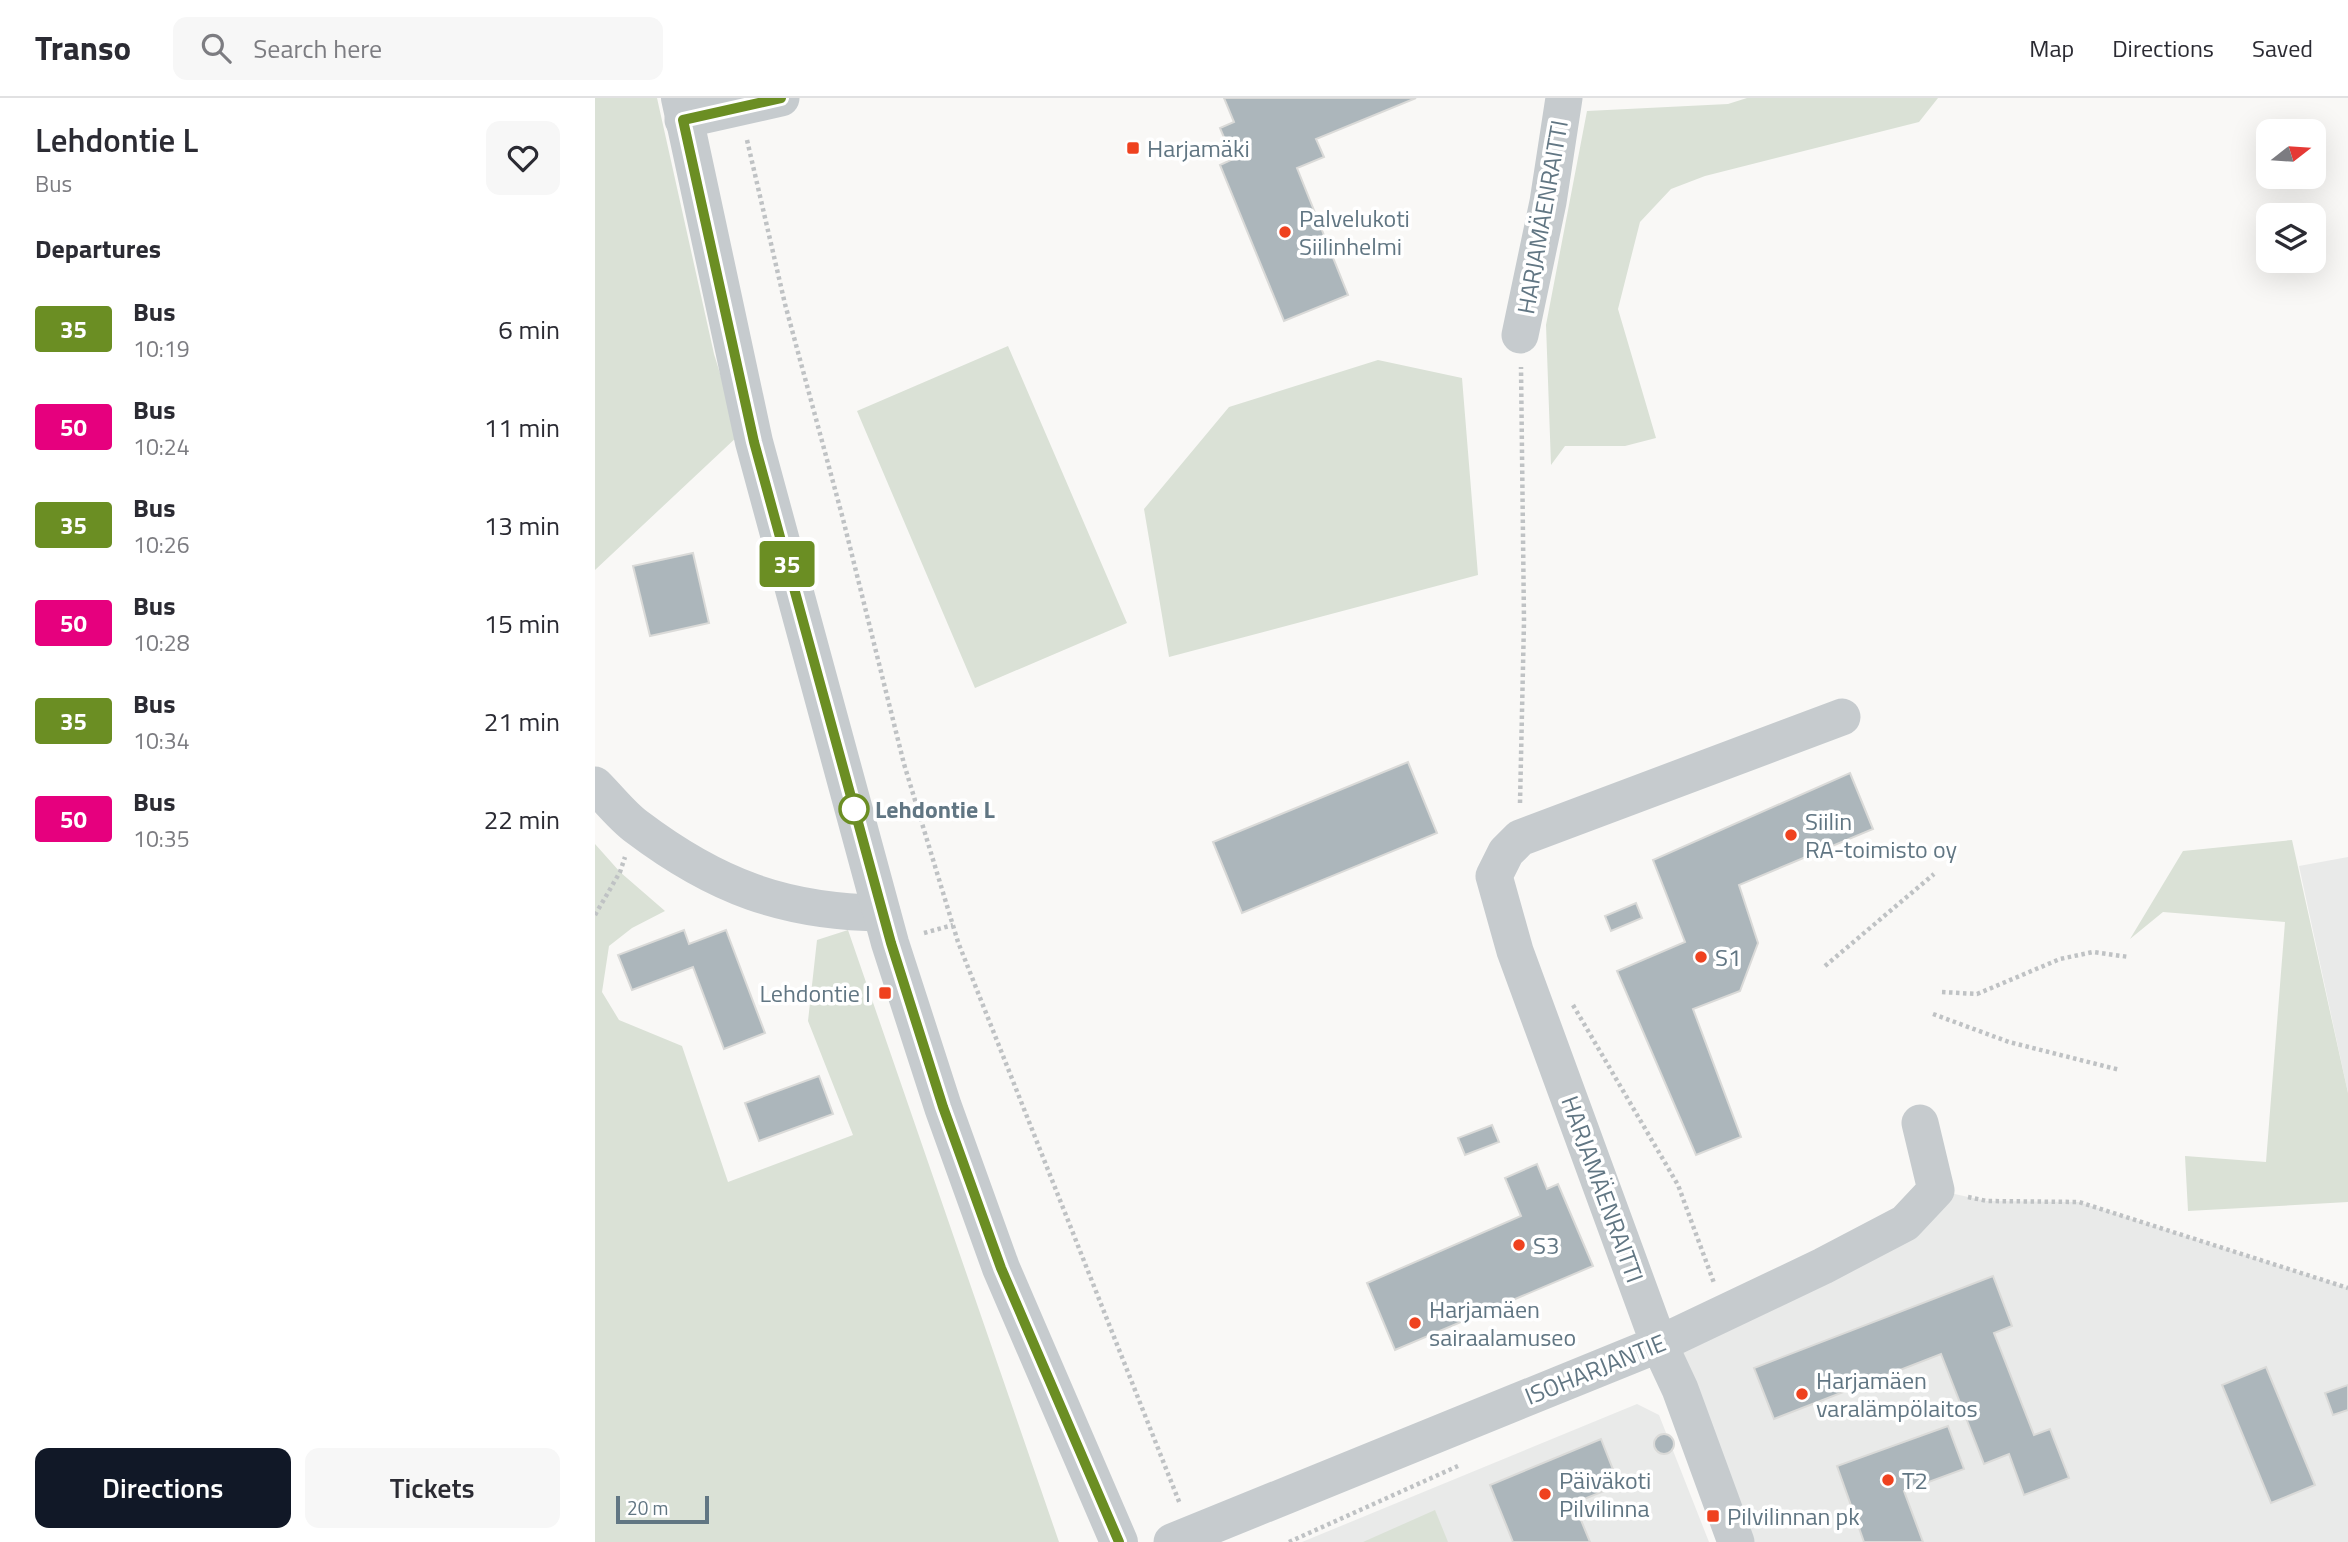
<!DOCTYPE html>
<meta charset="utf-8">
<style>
:root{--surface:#fff;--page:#f7f7f7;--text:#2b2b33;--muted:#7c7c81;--line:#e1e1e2;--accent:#111827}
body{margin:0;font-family:"Titillium Web",sans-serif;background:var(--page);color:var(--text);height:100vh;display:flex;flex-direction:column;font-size:26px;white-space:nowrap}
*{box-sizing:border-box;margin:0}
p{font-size:23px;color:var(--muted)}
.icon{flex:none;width:38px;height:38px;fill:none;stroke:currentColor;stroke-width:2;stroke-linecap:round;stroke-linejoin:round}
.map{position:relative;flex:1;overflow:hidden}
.details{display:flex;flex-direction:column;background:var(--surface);width:595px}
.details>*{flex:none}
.badge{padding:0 14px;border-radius:5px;font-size:24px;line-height:46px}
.needle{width:46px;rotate:73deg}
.controls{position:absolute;left:1661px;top:21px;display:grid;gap:14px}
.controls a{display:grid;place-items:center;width:70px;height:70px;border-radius:14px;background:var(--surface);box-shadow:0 7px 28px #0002;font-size:35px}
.scale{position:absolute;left:21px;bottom:18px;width:93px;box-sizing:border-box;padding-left:7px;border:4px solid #617683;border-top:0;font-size:19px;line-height:24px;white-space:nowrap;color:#617683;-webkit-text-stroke:5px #fff;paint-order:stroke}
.map>.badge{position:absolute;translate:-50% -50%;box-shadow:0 0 0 4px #fff}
h2{padding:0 35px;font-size:26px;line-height:63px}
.round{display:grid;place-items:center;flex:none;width:74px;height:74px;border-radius:14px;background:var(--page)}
.head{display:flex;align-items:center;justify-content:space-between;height:119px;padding:0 35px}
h1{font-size:33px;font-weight:600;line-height:52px}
.primary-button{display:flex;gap:14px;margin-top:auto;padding:14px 35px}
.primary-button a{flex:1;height:80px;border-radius:14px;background:var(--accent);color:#fff;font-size:28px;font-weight:600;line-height:80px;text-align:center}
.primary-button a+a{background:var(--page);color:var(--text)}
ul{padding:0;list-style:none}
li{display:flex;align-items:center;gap:21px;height:98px;padding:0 35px}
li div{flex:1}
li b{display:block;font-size:26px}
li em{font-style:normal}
li .badge{min-width:77px;font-weight:700;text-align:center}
header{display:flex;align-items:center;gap:42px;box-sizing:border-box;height:98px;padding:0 35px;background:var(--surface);border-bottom:2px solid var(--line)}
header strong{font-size:33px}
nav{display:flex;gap:38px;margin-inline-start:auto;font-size:24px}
.search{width:490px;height:63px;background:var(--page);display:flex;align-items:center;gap:18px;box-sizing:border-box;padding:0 24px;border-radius:14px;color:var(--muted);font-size:26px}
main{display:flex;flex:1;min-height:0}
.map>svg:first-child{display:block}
.built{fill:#e9eae9}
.green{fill:#dae1d6}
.building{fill:#acb6bb;stroke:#dadad8;stroke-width:2}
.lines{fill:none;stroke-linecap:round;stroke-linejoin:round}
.path{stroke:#bfc2c4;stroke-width:4.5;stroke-dasharray:3.5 3.5;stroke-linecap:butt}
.minor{stroke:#c6cbce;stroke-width:37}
.tertiary{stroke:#c6cbce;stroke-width:38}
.line-casing{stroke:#fff;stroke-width:16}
.line{stroke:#6b8e23;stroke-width:10}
.poi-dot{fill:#ef421f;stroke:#fff;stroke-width:2.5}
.stop-dot{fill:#fff;stroke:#6b8e23;stroke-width:3.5}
.labels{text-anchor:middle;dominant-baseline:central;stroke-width:7;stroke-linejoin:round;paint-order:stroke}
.poi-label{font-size:24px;fill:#617683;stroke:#fff;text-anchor:start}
.street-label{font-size:24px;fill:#617683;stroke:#fff}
.stop-label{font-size:24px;font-weight:bold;fill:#617683;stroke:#fff;text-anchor:start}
</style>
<header>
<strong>Transo</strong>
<div class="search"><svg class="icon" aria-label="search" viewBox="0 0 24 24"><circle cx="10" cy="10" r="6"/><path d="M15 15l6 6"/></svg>Search here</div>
<nav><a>Map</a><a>Directions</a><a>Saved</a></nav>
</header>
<main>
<section class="details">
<div class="head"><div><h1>Lehdontie L</h1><p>Bus</p></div><a class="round"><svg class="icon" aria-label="heart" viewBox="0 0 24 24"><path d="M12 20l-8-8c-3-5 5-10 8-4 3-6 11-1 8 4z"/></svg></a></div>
<h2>Departures</h2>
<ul>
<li><span class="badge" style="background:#6b8e23;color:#fff">35</span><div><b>Bus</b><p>10:19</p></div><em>6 min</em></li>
<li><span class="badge" style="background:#e6007e;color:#fff">50</span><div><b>Bus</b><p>10:24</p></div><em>11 min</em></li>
<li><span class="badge" style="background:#6b8e23;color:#fff">35</span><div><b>Bus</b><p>10:26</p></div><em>13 min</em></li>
<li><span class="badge" style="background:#e6007e;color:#fff">50</span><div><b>Bus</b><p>10:28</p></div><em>15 min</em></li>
<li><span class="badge" style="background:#6b8e23;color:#fff">35</span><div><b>Bus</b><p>10:34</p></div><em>21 min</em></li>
<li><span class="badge" style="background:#e6007e;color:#fff">50</span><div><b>Bus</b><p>10:35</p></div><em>22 min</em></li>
</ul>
<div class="primary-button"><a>Directions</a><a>Tickets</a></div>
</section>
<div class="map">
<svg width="1753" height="1444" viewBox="0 0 1753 1444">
<rect width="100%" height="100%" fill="#f9f8f6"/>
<path class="built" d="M 1753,759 L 1753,995 L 1704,768 Z
M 1341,1092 L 1392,1103 L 1484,1104 L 1753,1190 L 1753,1444 L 1141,1444 L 1064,1246 Z
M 1042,1306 L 1064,1317 L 1114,1444 L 707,1444 Z"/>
<path class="green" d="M 0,0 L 62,0 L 119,256 L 144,337 L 0,472 Z
M 1152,0 L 1343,0 L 1324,24 L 1110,78 L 1076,91 L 1045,124 L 1023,211 L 1061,340 L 1030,348 L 970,348 L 956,367 L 951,227 L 992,13 L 1133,6 Z
M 413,248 L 532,525 L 380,590 L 262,313 Z
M 783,262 L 867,280 L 883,477 L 574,559 L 549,411 L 634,309 Z
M 1697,742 L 1753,995 L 1753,1104 L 1593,1113 L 1590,1058 L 1671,1064 L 1690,824 L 1568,814 L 1535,841 L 1588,753 Z
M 0,746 L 25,774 L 70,813 L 37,830 L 14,848 L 7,894 L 24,922 L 87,948 L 133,1084 L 258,1037 L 213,923 L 222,842 L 253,832 L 464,1444 L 0,1444 Z
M 840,1412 L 853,1444 L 768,1444 Z"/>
<path class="building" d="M 629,0 L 821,0 L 721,41 L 729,59 L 702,70 L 753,197 L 689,223 L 625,67 L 638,61 L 625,30 L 639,24 Z
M 98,455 L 114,525 L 55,538 L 38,468 Z
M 813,664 L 842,735 L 647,815 L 618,744 Z
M 1255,675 L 1278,731 L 1144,787 L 1163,845 L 1145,893 L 1098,911 L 1146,1039 L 1101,1057 L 1022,873 L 1090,844 L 1058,762 Z
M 1041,805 L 1047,820 L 1016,833 L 1010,818 Z
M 89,832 L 94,846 L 131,832 L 170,935 L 129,951 L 98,869 L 37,892 L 23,857 Z
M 224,978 L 238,1016 L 164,1043 L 150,1005 Z
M 897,1027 L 904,1044 L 870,1057 L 863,1040 Z
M 942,1066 L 952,1091 L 963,1086 L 998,1168 L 800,1252 L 772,1185 L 926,1118 L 910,1080 Z
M 1398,1178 L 1417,1228 L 1399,1235 L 1439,1337 L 1455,1331 L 1474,1380 L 1429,1397 L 1414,1356 L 1389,1366 L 1346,1256 L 1179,1321 L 1159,1270 Z
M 1671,1269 L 1720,1387 L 1676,1405 L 1627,1287 Z
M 1753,1287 L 1753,1312 L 1738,1317 L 1730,1295 Z
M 1353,1328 L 1369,1371 L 1309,1393 L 1328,1444 L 1269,1444 L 1242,1368 Z
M1059 1346a10 10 0 1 1 20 0a10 10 0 1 1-20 0Z
M 1006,1341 L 1024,1387 L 979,1405 L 995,1444 L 918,1444 L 895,1387 Z"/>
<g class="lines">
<path class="path" d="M 152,42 L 190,206 L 248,421 L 309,666 L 363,844 L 585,1406
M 925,705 L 929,523 L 926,269
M 0,817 L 25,774 L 30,759
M 329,835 L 358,827
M 1230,868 L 1339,776
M 1347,894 L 1382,896 L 1465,861 L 1498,854 L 1534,859
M 978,907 L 1083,1087 L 1119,1185
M 1338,916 L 1414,944 L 1525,972
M 1373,1099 L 1392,1103 L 1484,1104 L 1753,1190
M 694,1444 L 863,1368"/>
<path class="minor" d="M 88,22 L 186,0
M 925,237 L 953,104 L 969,0
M 0,687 C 14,701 27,718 42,729 C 120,788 189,814 287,815
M 577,1444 L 1064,1246 L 1228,1168 L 1310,1125 L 1341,1092 L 1325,1025
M 1141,1444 L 1085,1291 L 1064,1246 L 920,853 L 899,778 L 911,754 L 925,740 L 1247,619"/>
<path class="tertiary" d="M 85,0 L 159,344 L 295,845 L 348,1009 L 406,1170 L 524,1444"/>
</g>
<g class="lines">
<g class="line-casing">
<path id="line" d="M 186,0 L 88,22 L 159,344 L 296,845 L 348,1009 L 406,1170 L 524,1444"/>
</g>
<use href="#line" class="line"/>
</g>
<g class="poi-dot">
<rect x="531" y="43" width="14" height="14" rx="3.5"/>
<circle cx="690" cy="134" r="7"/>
<circle cx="1196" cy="737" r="7"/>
<circle cx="1106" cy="859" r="7"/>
<rect x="283" y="888" width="14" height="14" rx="3.5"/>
<circle cx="924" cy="1147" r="7"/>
<circle cx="820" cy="1225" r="7"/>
<circle cx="1207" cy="1296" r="7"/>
<circle cx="1293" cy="1382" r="7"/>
<circle cx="950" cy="1396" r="7"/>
<rect x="1111" y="1411" width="14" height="14" rx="3.5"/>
</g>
<circle class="stop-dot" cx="259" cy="711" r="14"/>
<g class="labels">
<g class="poi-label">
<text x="552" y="50">Harjamäki</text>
<text x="704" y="120">Palvelukoti<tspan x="704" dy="28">Siilinhelmi</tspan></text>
<text x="1210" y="723">Siilin<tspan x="1210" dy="28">RA-toimisto oy</tspan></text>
<text x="1120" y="859">S1</text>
<text x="276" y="895" text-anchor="end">Lehdontie I</text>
<text x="938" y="1147">S3</text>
<text x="834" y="1211">Harjamäen<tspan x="834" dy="28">sairaalamuseo</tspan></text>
<text x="1221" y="1282">Harjamäen<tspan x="1221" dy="28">varalämpölaitos</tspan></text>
<text x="964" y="1382">Päiväkoti<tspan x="964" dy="28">Pilvilinna</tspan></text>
<text x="1307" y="1382">T2</text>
<text x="1132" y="1418">Pilvilinnan pk</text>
</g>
<g class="street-label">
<text transform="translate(947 119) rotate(-80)">HARJAMÄENRAITTI</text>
<text transform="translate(1008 1091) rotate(70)">HARJAMÄENRAITTI</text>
<text transform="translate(1000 1271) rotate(-22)">ISOHARJANTIE</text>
</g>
<g class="stop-label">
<text x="280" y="711">Lehdontie L</text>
</g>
</g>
</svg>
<div class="controls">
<a><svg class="needle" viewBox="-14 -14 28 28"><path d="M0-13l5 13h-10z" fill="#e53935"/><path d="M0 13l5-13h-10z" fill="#7c7c81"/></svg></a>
<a><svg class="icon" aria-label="layers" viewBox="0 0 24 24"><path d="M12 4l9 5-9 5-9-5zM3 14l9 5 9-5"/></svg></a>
</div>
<div class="scale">20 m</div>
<b class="badge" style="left:192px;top:466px;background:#6b8e23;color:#fff">35</b>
</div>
</main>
